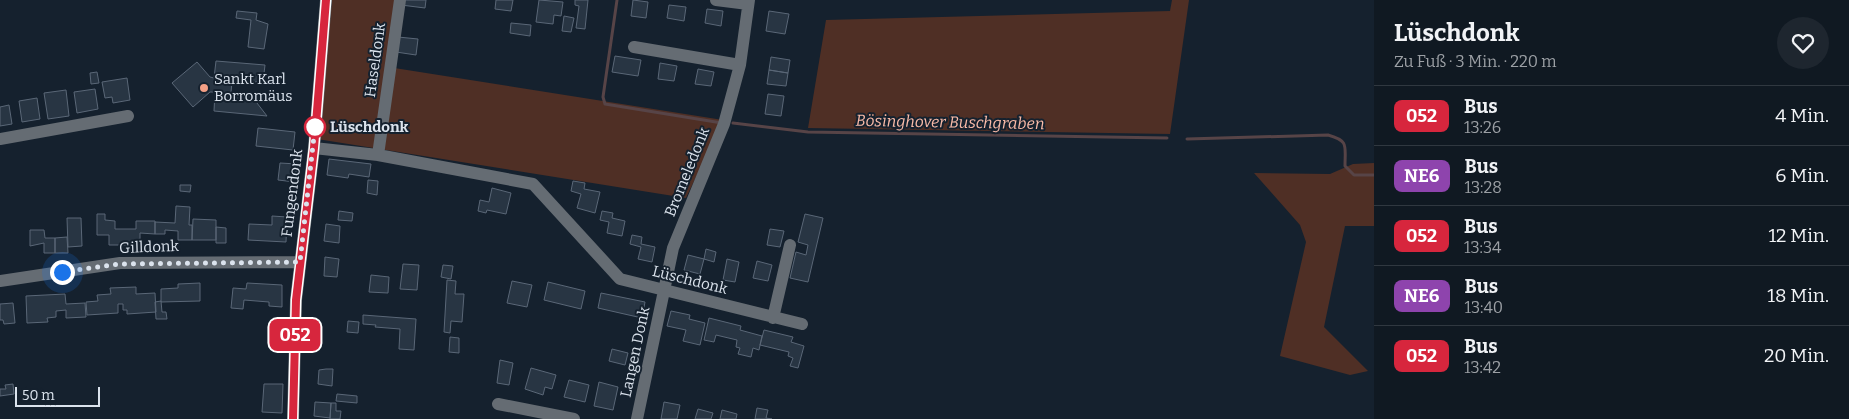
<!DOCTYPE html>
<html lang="de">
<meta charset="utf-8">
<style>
:root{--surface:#101922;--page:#1e262f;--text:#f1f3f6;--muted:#9ca0a5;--line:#303840}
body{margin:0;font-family:Bitter,serif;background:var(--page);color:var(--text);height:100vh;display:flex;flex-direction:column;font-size:19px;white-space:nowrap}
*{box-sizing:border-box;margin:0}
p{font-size:16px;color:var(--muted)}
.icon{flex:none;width:28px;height:28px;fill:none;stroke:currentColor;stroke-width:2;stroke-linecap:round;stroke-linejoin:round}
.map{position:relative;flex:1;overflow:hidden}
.panel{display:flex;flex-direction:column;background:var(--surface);width:475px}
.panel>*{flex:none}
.badge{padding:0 10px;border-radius:8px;font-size:18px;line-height:32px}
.scale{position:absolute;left:15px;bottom:12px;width:85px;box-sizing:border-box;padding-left:5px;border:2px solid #dbe3ed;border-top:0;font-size:14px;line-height:18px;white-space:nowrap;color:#dbe3ed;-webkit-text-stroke:4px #15212e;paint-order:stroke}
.you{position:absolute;width:25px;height:25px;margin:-12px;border:4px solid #fff;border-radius:50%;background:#1a73e8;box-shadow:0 0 0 8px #1a73e833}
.map>.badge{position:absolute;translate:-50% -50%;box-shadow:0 0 0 2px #fff}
.round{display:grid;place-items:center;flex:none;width:52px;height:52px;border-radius:26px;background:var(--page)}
.overview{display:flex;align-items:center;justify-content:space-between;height:85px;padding:0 20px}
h1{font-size:24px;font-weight:700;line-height:38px}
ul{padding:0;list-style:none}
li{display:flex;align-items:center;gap:15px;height:60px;padding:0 20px;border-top:1px solid var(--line)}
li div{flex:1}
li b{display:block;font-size:19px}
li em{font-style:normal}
li .badge{min-width:55px;font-weight:700;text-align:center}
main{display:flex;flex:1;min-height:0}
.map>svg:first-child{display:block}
.green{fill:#4f2f25}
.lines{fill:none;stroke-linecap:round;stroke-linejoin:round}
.stream{stroke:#574447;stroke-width:3}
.building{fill:#283543;stroke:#5a6777}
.minor{stroke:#656c73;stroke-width:12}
.line-casing{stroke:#fff;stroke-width:11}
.line{stroke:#d7263d;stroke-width:8}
.walk{stroke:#dbe3ed;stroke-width:5;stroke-dasharray:0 9}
.poi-dot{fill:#f39f85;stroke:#15212e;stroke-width:2}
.stop-dot{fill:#fff;stroke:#d7263d;stroke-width:2.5}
.labels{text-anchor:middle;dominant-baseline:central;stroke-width:4;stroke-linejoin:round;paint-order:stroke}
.street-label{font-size:15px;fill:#dbe3ed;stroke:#15212e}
.poi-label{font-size:15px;fill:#dbe3ed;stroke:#15212e;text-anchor:start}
.stop-label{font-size:15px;font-weight:bold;fill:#dbe3ed;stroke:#15212e;text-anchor:start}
.water-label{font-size:16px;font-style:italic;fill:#fabba8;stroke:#15212e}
</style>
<main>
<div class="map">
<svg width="1374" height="419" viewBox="0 0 1374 419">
<rect width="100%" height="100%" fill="#15212e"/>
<path class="green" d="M 332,0 L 396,0 L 388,67 L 723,120 L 686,198 L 317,139 Z
M 1172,0 L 1189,0 L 1170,134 L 808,128 L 826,20 L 1170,11 Z
M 1374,163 L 1374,226 L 1345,226 L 1324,327 L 1368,371 L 1350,375 L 1280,356 L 1306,242 L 1300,225 L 1254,173 L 1330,174 L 1353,164 Z"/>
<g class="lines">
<path class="stream" d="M 617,0 L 603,97 L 605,104 L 722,123
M 733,123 L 808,132 L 1167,138
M 1187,139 L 1328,135 C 1349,141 1345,145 1345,166 L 1354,175 L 1374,175"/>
</g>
<path class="building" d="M 402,0 L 426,0 L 425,8 L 401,5 Z
M 496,0 L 513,0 L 511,11 L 495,9 Z
M 539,0 L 563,2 L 561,16 L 554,15 L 553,24 L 536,22 Z
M 575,0 L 588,0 L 585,29 L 576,28 L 579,6 L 575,5 Z
M 633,0 L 648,2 L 646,18 L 631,16 Z
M 669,5 L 686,7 L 684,21 L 667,18 Z
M 707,9 L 723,11 L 721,26 L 705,23 Z
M 237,11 L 257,13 L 256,20 L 268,24 L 264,49 L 248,47 L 251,20 L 236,18 Z
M 769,11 L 789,14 L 785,34 L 766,31 Z
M 564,16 L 574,18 L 571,32 L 562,31 Z
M 511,23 L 531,25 L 530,36 L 510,33 Z
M 398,37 L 418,39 L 416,55 L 396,52 Z
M 615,56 L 641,60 L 638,76 L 612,72 Z
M 771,57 L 790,60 L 788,73 L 769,70 Z
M 216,61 L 265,65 L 263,82 L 253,82 L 251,84 L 232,82 L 231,92 L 250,94 L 267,116 L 214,111 L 215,92 L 210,92 L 193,107 L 172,83 L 197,62 L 210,77 L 214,78 Z
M 660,63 L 677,66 L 674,81 L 658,79 Z
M 698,69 L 714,72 L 711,86 L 695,84 Z
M 769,70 L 788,73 L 786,86 L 767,84 Z
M 97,72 L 99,83 L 91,84 L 90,73 Z
M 127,78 L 130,100 L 113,103 L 112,97 L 105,98 L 102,82 Z
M 95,89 L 98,109 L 77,113 L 74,92 Z
M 66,90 L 69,116 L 48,119 L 44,93 Z
M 768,94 L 784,96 L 781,116 L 765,114 Z
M 37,98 L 40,119 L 22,122 L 19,101 Z
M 9,105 L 12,124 L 0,126 L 0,107 Z
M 258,128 L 295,132 L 293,150 L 256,146 Z
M 329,159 L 371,164 L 369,177 L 349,174 L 348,178 L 327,175 Z
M 280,163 L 297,164 L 295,182 L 278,180 Z
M 368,180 L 378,181 L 377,195 L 367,193 Z
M 573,181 L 585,183 L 584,189 L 600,192 L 595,213 L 577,208 L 581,194 L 571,191 Z
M 180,185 L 191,185 L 190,192 L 180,191 Z
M 492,188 L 511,193 L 506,214 L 487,210 L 486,213 L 478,211 L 480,200 L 489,202 Z
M 176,206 L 190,207 L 189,225 L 192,225 L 192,240 L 178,240 L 178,231 L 165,230 L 165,234 L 155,234 L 155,222 L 175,223 Z
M 339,211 L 353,213 L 352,221 L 338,220 Z
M 602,211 L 613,213 L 612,218 L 625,221 L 622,236 L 607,233 L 609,222 L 600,220 Z
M 97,214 L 105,214 L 105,220 L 115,221 L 115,229 L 136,229 L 136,221 L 155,221 L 155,234 L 140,233 L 140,245 L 109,245 L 109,235 L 97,235 Z
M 805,214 L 823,218 L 808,282 L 790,278 L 796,252 L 806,255 L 808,245 L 798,242 Z
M 272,216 L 287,217 L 286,242 L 248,240 L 249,224 L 272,225 Z
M 67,218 L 81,218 L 82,246 L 68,247 Z
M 193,219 L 216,220 L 216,240 L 192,240 Z
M 326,224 L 340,226 L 339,243 L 324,241 Z
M 216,227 L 226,228 L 226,243 L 216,243 Z
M 770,229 L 784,231 L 780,247 L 767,245 Z
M 30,230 L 44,230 L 45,238 L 55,238 L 55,253 L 44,253 L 44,243 L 30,246 Z
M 632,235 L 642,237 L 641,244 L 655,247 L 652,262 L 638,259 L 641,247 L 630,244 Z
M 67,237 L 68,253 L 55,253 L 55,238 Z
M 706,249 L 716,252 L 714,262 L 704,259 Z
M 688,255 L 704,259 L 700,274 L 684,270 Z
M 325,257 L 339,259 L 337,277 L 324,276 Z
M 727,259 L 739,262 L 735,282 L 723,280 Z
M 757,261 L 772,265 L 768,281 L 753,278 Z
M 403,264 L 419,265 L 417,290 L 400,289 Z
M 443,265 L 453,266 L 451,279 L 441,277 Z
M 371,275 L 389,277 L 388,293 L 369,292 Z
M 447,280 L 456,281 L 455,294 L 464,294 L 462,322 L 451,321 L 450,333 L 444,332 Z
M 512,281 L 532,285 L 527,307 L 507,303 Z
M 548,282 L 585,291 L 581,309 L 544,300 Z
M 200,283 L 200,301 L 161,302 L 161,289 L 178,288 L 178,284 Z
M 247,283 L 282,285 L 282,307 L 269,306 L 269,302 L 244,300 L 243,309 L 231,308 L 233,288 L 246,289 Z
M 136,287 L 136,294 L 155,293 L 156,312 L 127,314 L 127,310 L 123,310 L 123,304 L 118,304 L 118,313 L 87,315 L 86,302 L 98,301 L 97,295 L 111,294 L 110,288 Z
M 601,293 L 645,302 L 642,318 L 598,308 Z
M 65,294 L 66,304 L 85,303 L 86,317 L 66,318 L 66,310 L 56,311 L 56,317 L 47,318 L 48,322 L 27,323 L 26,296 Z
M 161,301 L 162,312 L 166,312 L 167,319 L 156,319 L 155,302 Z
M 13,303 L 15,323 L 4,324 L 3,320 L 0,320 L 0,304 Z
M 671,311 L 690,315 L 689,319 L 705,323 L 700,345 L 683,341 L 686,330 L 667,326 Z
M 363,315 L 416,319 L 414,350 L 399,349 L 400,329 L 375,327 L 376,325 L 363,324 Z
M 709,318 L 741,326 L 740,330 L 762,336 L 759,350 L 753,348 L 751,357 L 738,354 L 740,348 L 736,347 L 737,340 L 716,335 L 714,342 L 704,340 Z
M 348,321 L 359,322 L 358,333 L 347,332 Z
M 764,330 L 793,337 L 791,342 L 804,346 L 798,368 L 790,366 L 793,358 L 788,356 L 789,352 L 760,345 Z
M 450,337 L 459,338 L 459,353 L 449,352 Z
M 612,349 L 628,353 L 625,365 L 609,361 Z
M 500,360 L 513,363 L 509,385 L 497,383 Z
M 531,368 L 556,375 L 552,389 L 545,387 L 543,395 L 525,389 Z
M 326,369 L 333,369 L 332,386 L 318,384 L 319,370 Z
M 569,380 L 589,385 L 585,402 L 564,397 Z
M 599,382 L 618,387 L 613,410 L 594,406 Z
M 13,384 L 14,394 L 0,396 L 0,389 L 6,389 L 5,385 Z
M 264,384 L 283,384 L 282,413 L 262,412 Z
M 337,394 L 357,396 L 357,403 L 336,401 Z
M 315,402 L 331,403 L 330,418 L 314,416 Z
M 664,402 L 680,405 L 677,419 L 661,419 Z
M 331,403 L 336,403 L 336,411 L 341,411 L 340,419 L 330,419 Z
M 757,408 L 768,410 L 766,418 L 772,419 L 755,419 Z
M 698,409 L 713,413 L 711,419 L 695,419 Z
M 722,410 L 737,414 L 736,419 L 720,419 Z"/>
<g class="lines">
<path class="minor" d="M 716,0 L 748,4
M 634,47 L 740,65
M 0,139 L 128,116
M 314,148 L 378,155 L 533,184 L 620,279 L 802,324
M 378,155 L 400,0
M 0,281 L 120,263 L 300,262
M 773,318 L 790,245
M 498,404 L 574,419
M 293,419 L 296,300 L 314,148 L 326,0
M 637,419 L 673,248 L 724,124 L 740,65 L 749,0"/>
</g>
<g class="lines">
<g class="line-casing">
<path id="line" d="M 293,419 L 296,300 L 314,148 L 326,0"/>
</g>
<use href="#line" class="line"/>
<path class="walk" d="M 62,272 L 120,264 L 300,262 L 315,127"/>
</g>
<circle class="poi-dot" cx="204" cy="88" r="5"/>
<circle class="stop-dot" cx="315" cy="127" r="10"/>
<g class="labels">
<g class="street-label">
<text transform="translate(375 60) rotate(-82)">Haseldonk</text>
<text transform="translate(687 172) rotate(-68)">Bromeledonk</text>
<text transform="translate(292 193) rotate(-83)">Fungendonk</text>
<text transform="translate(149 247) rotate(-2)">Gilldonk</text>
<text transform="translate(690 280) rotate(14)">Lüschdonk</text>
<text transform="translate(635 352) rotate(-78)">Langen Donk</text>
</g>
<g class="poi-label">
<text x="214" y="79">Sankt Karl<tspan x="214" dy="17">Borromäus</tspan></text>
</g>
<g class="stop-label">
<text x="330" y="127">Lüschdonk</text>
</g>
<g class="water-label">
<text transform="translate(950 122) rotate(1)">Bösinghover Buschgraben</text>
</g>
</g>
</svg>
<div class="scale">50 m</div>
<div class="you" style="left:62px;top:272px"></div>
<b class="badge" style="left:295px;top:335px;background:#d7263d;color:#fff">052</b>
</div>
<section class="panel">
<div class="overview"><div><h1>Lüschdonk</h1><p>Zu Fuß · 3 Min. · 220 m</p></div><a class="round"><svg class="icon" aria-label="heart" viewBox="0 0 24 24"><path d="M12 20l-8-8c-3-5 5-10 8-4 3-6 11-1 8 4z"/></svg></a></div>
<ul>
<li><span class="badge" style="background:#d7263d;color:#fff">052</span><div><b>Bus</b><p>13:26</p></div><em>4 Min.</em></li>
<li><span class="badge" style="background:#8e44ad;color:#fff">NE6</span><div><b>Bus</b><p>13:28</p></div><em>6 Min.</em></li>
<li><span class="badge" style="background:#d7263d;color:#fff">052</span><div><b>Bus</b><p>13:34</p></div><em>12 Min.</em></li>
<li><span class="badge" style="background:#8e44ad;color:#fff">NE6</span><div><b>Bus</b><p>13:40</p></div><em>18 Min.</em></li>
<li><span class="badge" style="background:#d7263d;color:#fff">052</span><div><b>Bus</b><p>13:42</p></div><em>20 Min.</em></li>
</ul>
</section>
</main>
